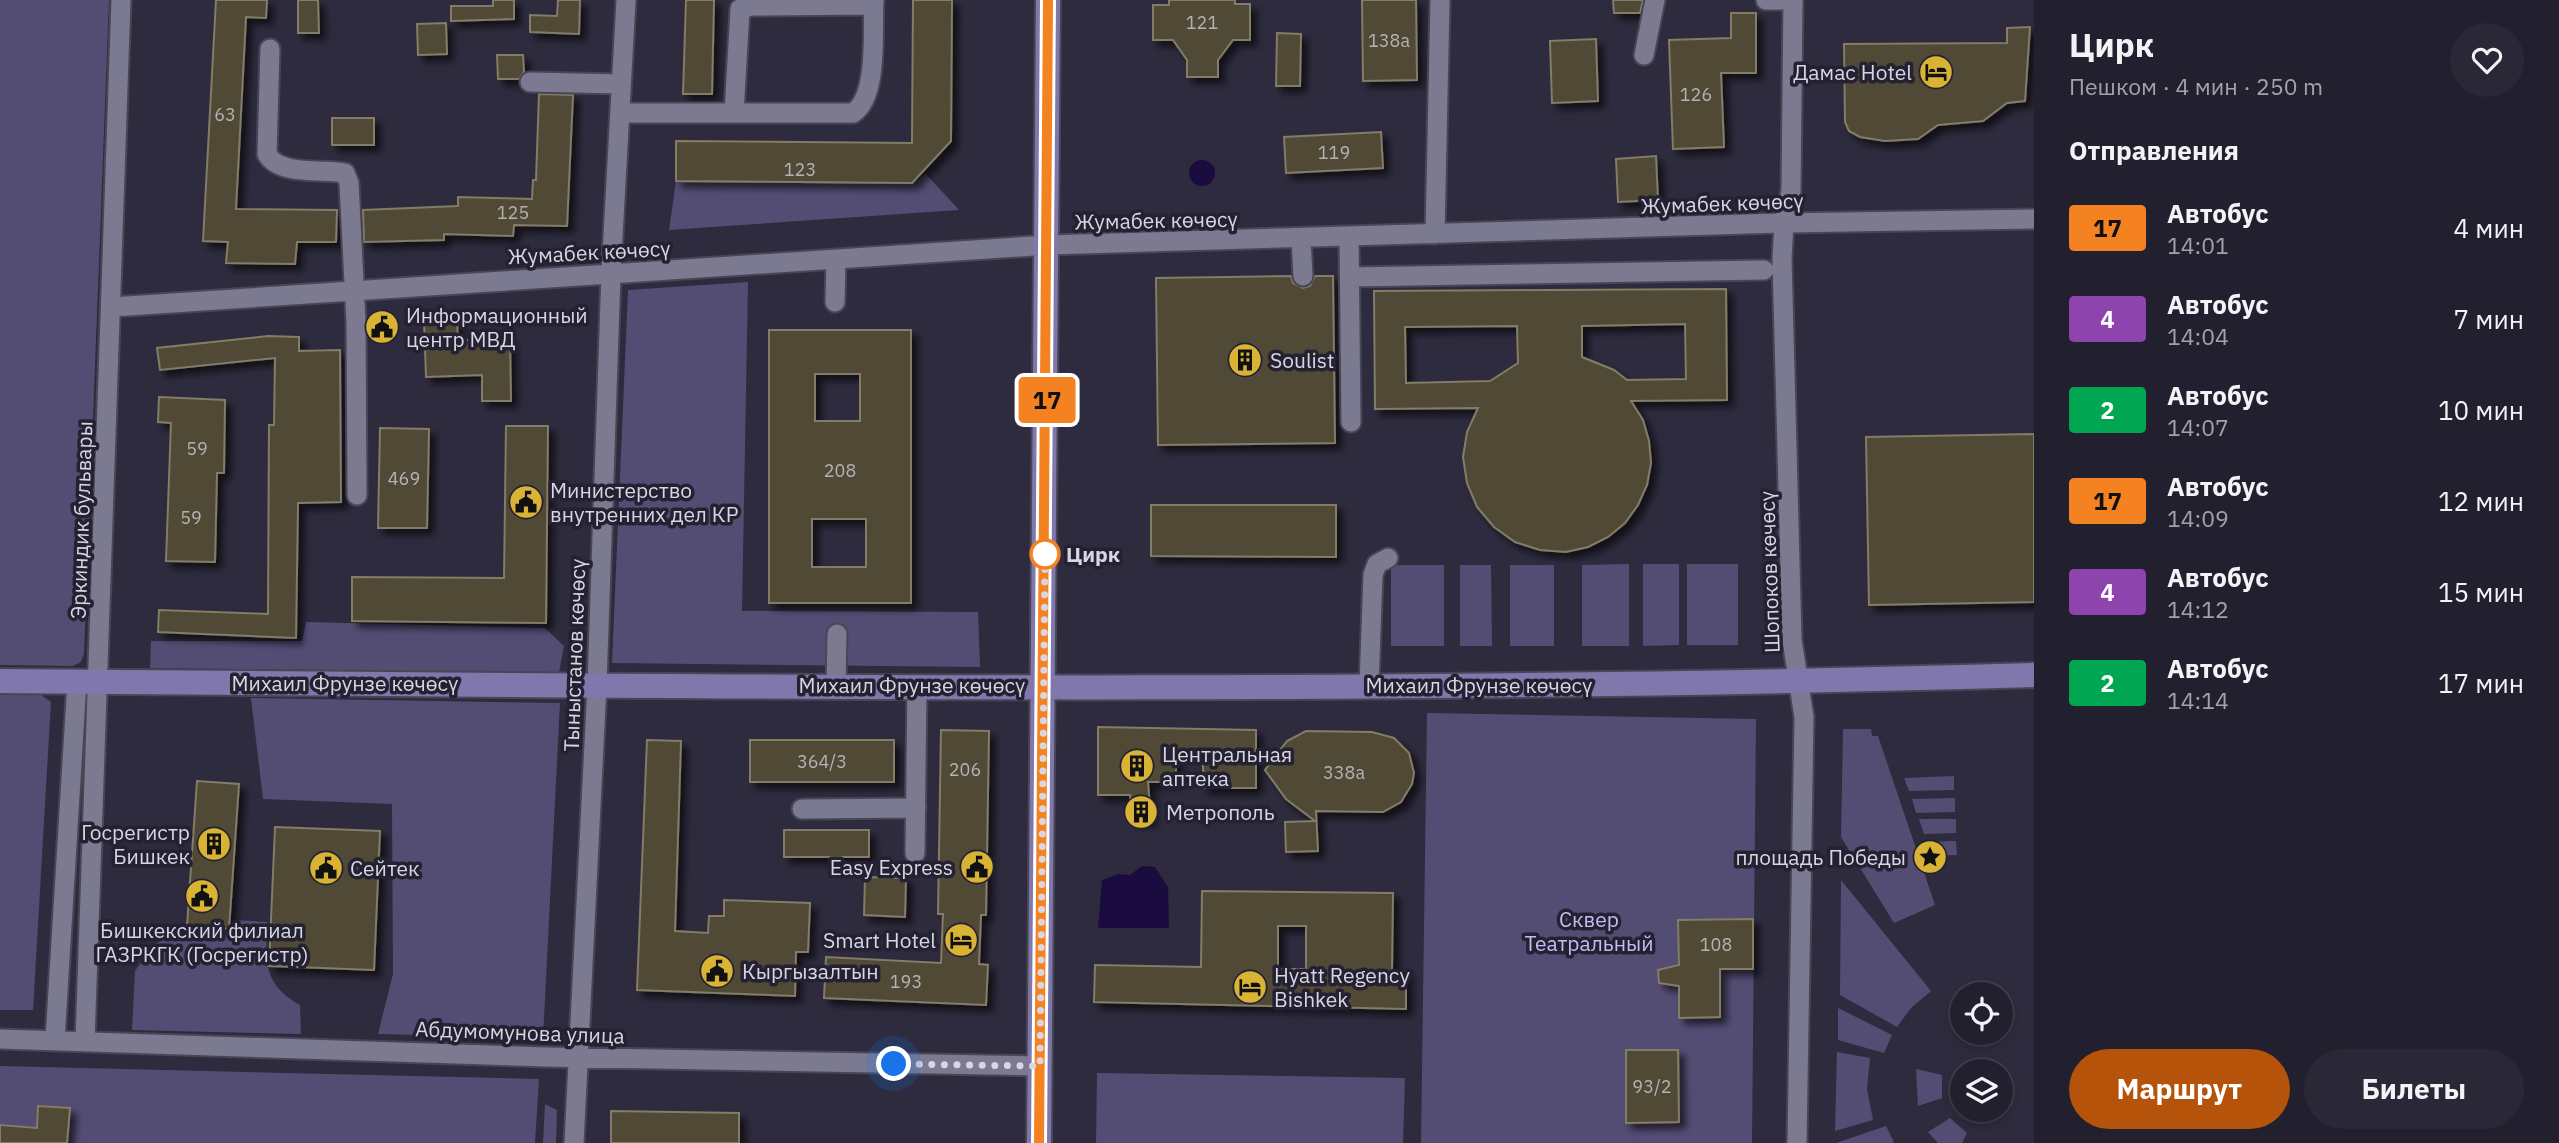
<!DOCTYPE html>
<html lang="ru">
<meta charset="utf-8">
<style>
:root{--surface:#22202e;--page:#2a2836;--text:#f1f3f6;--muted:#a2a3aa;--line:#3f3e4a;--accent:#b45309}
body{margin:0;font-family:"IBM Plex Sans",sans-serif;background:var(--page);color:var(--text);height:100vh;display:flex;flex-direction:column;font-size:26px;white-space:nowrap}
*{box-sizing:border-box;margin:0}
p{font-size:23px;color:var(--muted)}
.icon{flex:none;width:38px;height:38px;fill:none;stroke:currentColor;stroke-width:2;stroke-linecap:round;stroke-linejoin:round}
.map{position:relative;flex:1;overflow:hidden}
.details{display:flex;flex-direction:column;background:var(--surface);width:525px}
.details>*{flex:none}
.badge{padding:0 14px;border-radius:5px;font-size:24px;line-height:46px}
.tools{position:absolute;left:1950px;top:982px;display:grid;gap:14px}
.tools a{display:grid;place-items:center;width:63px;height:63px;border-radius:50%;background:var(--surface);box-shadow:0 4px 10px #0003,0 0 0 2px var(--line);font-size:35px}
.you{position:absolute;width:35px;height:35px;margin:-18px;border:5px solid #fff;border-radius:50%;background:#1a73e8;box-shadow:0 0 0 10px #1a73e833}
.map>.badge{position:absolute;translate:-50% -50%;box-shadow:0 0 0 4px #fff}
h2{padding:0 35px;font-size:26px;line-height:63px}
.round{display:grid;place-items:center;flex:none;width:74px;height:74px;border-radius:37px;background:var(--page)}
.head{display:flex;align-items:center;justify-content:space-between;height:119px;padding:0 35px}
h1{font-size:33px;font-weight:700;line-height:52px}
.action{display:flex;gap:14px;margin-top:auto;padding:14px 35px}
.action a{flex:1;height:80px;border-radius:42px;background:var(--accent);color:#fff;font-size:28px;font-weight:700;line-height:80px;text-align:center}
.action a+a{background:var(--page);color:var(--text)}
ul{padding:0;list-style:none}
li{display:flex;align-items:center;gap:21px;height:91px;padding:0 35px}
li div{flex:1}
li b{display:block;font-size:26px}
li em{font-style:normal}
li .badge{min-width:77px;font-weight:700;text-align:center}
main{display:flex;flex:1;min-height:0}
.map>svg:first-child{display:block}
.green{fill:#534d74}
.water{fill:#1b0c40}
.building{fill:#4f4834;stroke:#837b66;stroke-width:2;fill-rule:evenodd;filter:url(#shadow)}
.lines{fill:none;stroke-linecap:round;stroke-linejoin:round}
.minor-casing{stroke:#484655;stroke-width:23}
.major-casing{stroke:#484655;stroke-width:28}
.minor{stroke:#7c7a90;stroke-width:19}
.major{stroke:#8078ad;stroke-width:24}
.line-casing{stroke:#fff;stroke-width:16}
.line{stroke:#f58220;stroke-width:10}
.walk{stroke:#d7d6e2;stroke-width:7;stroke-dasharray:0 12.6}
.stop-dot{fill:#fff;stroke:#f58220;stroke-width:3.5}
.labels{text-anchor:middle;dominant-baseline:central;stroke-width:7;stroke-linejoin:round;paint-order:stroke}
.number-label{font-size:18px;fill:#b5b2b6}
.poi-label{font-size:21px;fill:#d7d6e2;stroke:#242133;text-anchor:start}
.street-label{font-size:21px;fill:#d7d6e2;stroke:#242133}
.stop-label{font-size:21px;font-weight:bold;fill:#d7d6e2;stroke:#242133;text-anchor:start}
.park-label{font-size:21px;fill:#c3bef2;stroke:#242133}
</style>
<main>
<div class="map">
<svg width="2034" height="1143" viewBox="0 0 2034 1143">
<defs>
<filter id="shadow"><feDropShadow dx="6" dy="6" stdDeviation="3.5" flood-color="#0009"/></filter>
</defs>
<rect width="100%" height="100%" fill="#2d2b3d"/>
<path class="green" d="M 0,0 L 109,0 L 84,653 L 81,662 L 73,666 L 0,665 Z
M 926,174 L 959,210 L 669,230 L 676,181 L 912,183 Z
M 748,282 L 742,611 L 978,612 L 980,667 L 612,663 L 628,290 Z
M 1629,564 L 1629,646 L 1582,646 L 1582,565 Z
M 1643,564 L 1679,564 L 1679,645 L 1643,646 Z
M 1687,564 L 1738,564 L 1738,645 L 1687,645 Z
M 1391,565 L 1444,565 L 1444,646 L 1391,646 Z
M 1460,565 L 1491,565 L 1492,646 L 1460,646 Z
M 1510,565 L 1554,565 L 1554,646 L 1510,646 Z
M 306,622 L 545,628 L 564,646 L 559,673 L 150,668 L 151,641 L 302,641 Z
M 0,695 L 41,695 L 51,702 L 33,1010 L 0,1010 Z
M 251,698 L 560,703 L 543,1038 L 378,1034 L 393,974 L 392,804 L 263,799 Z
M 1427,713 L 1756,719 L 1752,1143 L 1421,1143 Z
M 1843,729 L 1871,729 L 1872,736 L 1878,736 L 1935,905 L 1894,923 L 1841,837 Z
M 1954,776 L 1954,790 L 1909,791 L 1904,778 Z
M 1955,798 L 1955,812 L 1916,813 L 1912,799 Z
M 1919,819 L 1956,819 L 1956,833 L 1924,834 Z
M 1956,841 L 1957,855 L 1931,856 L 1926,842 Z
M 1841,880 L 1931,991 L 1911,1008 L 1897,1027 L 1840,995 Z
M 233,920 L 267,922 C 266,961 262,984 300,1005 L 301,1034 L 132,1030 L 135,971 L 154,945 L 174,932 L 231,930 Z
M 1838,1008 L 1892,1035 L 1884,1053 L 1838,1040 Z
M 1837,1052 L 1870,1058 L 1867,1089 L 1873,1120 L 1835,1131 Z
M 0,1066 L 539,1079 L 535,1143 L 0,1143 Z
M 1916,1069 L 1942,1075 L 1942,1098 L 1918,1106 Z
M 1097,1073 L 1405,1078 L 1403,1143 L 1096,1143 Z
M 545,1104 L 557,1110 L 556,1143 L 543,1143 Z
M 1950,1118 L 1967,1133 L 1962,1143 L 1938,1143 L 1928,1132 Z
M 1886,1126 L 1894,1142 L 1892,1143 L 1836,1143 Z"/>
<path class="water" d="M1189 173a13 13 0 1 1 26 0a13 13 0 1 1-26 0Z
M 1142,866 L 1155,867 L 1168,887 L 1169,928 L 1098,928 L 1102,880 L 1118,874 L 1130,875 Z"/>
<path class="building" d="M 216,0 L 267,0 L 266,18 L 246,17 L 236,209 L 337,210 L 336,242 L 297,242 L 295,264 L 226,263 L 228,242 L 203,241 Z
M 298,0 L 318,0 L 319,33 L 298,33 Z
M 493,0 L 514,0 L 514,19 L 451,21 L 451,6 L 493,6 Z
M 558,0 L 580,0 L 579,34 L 530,32 L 530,15 L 557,16 Z
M 686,0 L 714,0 L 712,94 L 683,94 Z
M 913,0 L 952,0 L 951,141 L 912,183 L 676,181 L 676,141 L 912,143 Z
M 1169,0 L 1235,0 L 1235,4 L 1250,4 L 1250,40 L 1233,40 L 1218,60 L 1218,77 L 1187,77 L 1187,60 L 1173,40 L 1153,40 L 1153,5 L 1169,5 Z
M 1362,0 L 1416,0 L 1417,80 L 1363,81 Z
M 1613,0 L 1643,0 L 1640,13 L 1614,13 Z
M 1731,13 L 1756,13 L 1756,73 L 1721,73 L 1724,147 L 1673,149 L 1669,40 L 1731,38 Z
M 446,23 L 447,54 L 418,55 L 417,24 Z
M 2030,27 L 2025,101 L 2007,103 L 1983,121 L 1938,125 L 1918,139 L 1885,141 L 1860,137 L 1849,131 L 1845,122 L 1844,44 L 2007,43 L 2007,28 Z
M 1277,33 L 1301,34 L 1300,86 L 1276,86 Z
M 1596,39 L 1598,101 L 1552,103 L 1550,41 Z
M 497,55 L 523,55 L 524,72 L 519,79 L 498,79 Z
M 539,94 L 573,95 L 567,226 L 514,225 L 513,236 L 444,234 L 444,240 L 364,242 L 363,210 L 458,206 L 458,197 L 532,199 L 533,180 L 536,180 Z
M 332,118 L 374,118 L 374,145 L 332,145 Z
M 1381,132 L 1383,168 L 1286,173 L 1284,137 Z
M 1656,156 L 1658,200 L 1618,202 L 1616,159 Z
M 1291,276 L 1293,283 L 1303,288 L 1310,286 L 1315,276 L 1333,276 L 1335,443 L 1158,445 L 1156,278 Z
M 1726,289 L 1727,400 L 1631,401 L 1643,420 L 1649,441 L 1651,463 L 1647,485 L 1638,505 L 1625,523 L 1608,537 L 1588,547 L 1566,552 L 1540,550 L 1515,542 L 1494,527 L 1477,507 L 1467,483 L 1463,457 L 1467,432 L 1478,408 L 1375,409 L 1374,291 ZM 1685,324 L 1686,379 L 1627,380 L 1614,370 L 1582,357 L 1582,326 ZM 1517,326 L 1518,363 L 1490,381 L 1406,383 L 1405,327 Z
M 457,320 L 458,340 L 510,339 L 511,401 L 482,401 L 482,375 L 426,377 L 424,321 Z
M 769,330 L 911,330 L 911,603 L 769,603 ZM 815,374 L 860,374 L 860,421 L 815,421 ZM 812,519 L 866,519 L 866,567 L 812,567 Z
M 268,336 L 299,337 L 299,351 L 340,350 L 341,502 L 298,503 L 296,638 L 158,632 L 159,610 L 268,614 L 269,425 L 274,425 L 275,358 L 160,370 L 157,348 Z
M 159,397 L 225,400 L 224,473 L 217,473 L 215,562 L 166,561 L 171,423 L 158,422 Z
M 506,426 L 548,426 L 546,623 L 352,621 L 352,577 L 504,578 Z
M 380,428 L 429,429 L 427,528 L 378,528 Z
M 2034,434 L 2034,602 L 1869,605 L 1866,437 Z
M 1151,505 L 1336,505 L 1336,557 L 1151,556 Z
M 1098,727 L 1256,730 L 1256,788 L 1203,788 L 1203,751 L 1176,751 L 1176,782 L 1148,782 L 1151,820 L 1132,821 L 1130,795 L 1098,795 Z
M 941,730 L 989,731 L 986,915 L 981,915 L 979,964 L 988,965 L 986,1005 L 824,998 L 826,957 L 941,963 L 943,914 L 938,914 Z
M 1306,731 L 1372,732 L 1394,738 L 1409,753 L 1414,773 L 1412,784 L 1401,802 L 1383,812 L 1316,811 L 1318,851 L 1286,852 L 1285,822 L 1315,821 L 1286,799 L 1265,770 L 1287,741 Z
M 647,740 L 681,741 L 675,931 L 708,933 L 709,916 L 724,916 L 724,900 L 810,903 L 808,952 L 796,952 L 795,996 L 637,990 Z
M 750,740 L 894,740 L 894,782 L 750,782 Z
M 197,781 L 239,784 L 229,929 L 187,926 Z
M 275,827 L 380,831 L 374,970 L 269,966 Z
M 784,830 L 869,830 L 869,857 L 784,857 Z
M 865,877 L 906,878 L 905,917 L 864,915 Z
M 1202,891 L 1393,893 L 1392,971 L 1406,971 L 1406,1009 L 1094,1002 L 1095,965 L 1201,967 ZM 1278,926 L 1306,926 L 1306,969 L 1278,969 Z
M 1753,919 L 1753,969 L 1720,969 L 1720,1017 L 1679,1018 L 1679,986 L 1659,983 L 1658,970 L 1679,965 L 1678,920 Z
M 1626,1050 L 1678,1050 L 1679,1122 L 1626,1123 Z
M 38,1106 L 70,1108 L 67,1143 L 0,1143 L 0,1125 L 37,1128 Z
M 611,1111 L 739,1113 L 739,1143 L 611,1143 Z"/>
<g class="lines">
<g class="minor-casing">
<path id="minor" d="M 1766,0 L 1780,0
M 1793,0 L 1791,191 L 1784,223 L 1782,259 L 1792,640 L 1804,717 L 1797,1143
M 270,49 L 267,154 C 279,176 322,169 345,173 L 349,183 L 356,322 L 357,495
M 1644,55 L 1655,0
M 530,82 L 621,84
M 620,113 L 853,113 C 879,96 872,29 874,0
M 734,113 L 740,9 L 751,6 L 873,5
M 1435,234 L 1440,0
M 1349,236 L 1351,422
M 1301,238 L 1303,276
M 1350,277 L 1764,270
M 835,302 L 836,259
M 112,307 L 1048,245 L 1784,223 L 2034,219
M 836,685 L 837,634
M 1369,686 L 1373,575 L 1377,564 L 1388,558
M 802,809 L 916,808
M 915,853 L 917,685
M 0,1039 L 546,1057 L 1040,1066
M 55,1040 L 77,681
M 85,1041 L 121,0
M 574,1143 L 597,685 L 611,273 L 626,0"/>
</g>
<g class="major-casing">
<path id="major" d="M 0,681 C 678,686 1356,695 2034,675
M 1039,1143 L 1048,0"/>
</g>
<use href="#minor" class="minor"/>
<use href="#major" class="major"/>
</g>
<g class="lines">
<g class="line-casing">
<path id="line" d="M 1039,1143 L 1048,0"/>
</g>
<use href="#line" class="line"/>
<path class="walk" d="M 894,1064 L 1040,1066 L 1045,554"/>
</g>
<defs>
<g id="hotel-disc" transform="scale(1.75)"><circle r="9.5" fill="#d9b334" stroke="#242133"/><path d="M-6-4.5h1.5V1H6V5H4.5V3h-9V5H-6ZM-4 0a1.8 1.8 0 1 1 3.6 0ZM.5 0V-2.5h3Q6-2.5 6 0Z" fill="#111"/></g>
<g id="civic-disc" transform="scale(1.75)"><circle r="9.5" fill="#d9b334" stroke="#242133"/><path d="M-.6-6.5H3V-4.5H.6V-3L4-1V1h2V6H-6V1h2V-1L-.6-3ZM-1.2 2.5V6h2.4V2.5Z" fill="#111"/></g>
<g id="building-disc" transform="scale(1.75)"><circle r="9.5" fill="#d9b334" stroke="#242133"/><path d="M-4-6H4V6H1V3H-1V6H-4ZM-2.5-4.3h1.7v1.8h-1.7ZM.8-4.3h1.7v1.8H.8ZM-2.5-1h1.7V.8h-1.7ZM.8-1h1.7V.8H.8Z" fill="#111"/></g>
<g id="sight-disc" transform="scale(1.75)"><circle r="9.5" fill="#d9b334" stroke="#242133"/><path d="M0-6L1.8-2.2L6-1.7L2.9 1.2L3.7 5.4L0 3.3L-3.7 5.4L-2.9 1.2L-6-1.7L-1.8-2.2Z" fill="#111"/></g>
</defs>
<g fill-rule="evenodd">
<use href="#hotel-disc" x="1936" y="72"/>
<use href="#civic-disc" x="382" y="327"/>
<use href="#building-disc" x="1245" y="360"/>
<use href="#civic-disc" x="526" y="502"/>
<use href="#building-disc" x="1137" y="766"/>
<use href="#building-disc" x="1141" y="812"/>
<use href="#building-disc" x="214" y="844"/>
<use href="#sight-disc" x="1930" y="857"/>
<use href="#civic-disc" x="977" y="867"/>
<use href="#civic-disc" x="326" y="868"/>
<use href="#civic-disc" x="202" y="896"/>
<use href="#hotel-disc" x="961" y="940"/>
<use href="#civic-disc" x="717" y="971"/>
<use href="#hotel-disc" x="1250" y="987"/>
</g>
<circle class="stop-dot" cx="1045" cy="554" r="14"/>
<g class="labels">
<g class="number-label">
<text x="1202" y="22">121</text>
<text x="1389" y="40">138а</text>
<text x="1696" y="94">126</text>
<text x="225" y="114">63</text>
<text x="1334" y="152">119</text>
<text x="800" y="169">123</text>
<text x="513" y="212">125</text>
<text x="197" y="448">59</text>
<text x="840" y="470">208</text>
<text x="404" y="478">469</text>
<text x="191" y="517">59</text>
<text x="822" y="761">364/3</text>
<text x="965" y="769">206</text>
<text x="1344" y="772">338а</text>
<text x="1716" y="944">108</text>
<text x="906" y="981">193</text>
<text x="1652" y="1086">93/2</text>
</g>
<g class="poi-label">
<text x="1912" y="72" text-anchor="end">Дамас Hotel</text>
<text x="406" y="315">Информационный<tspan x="406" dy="24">центр МВД</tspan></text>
<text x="1270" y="360">Soulist</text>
<text x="550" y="490">Министерство<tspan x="550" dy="24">внутренних дел КР</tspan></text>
<text x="1162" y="754">Центральная<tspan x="1162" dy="24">аптека</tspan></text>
<text x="1166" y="812">Метрополь</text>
<text x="190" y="832" text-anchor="end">Госрегистр<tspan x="190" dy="24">Бишкек</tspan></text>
<text x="1906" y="857" text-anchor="end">площадь Победы</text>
<text x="953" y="867" text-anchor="end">Easy Express</text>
<text x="350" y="868">Сейтек</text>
<text x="202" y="930" text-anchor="middle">Бишкекский филиал<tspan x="202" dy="24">ГАЗРКГК (Госрегистр)</tspan></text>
<text x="936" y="940" text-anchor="end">Smart Hotel</text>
<text x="742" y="971">Кыргызалтын</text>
<text x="1274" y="975">Hyatt Regency<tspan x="1274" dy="24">Bishkek</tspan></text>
</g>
<g class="street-label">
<text transform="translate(1722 203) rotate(-2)">Жумабек көчөсү</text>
<text transform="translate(1156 220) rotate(-1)">Жумабек көчөсү</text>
<text transform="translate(589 252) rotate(-3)">Жумабек көчөсү</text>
<text transform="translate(81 520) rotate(-88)">Эркиндик бульвары</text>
<text transform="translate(1769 572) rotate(-92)">Шопоков көчөсү</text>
<text transform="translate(574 655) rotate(-88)">Тыныстанов көчөсү</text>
<text x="345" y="683">Михаил Фрунзе көчөсү</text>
<text x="912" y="685">Михаил Фрунзе көчөсү</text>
<text x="1479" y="685">Михаил Фрунзе көчөсү</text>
<text transform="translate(520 1032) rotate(2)">Абдумомунова улица</text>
</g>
<g class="stop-label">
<text x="1066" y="554">Цирк</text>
</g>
<g class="park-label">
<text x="1589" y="919">Сквер<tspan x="1589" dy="24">Театральный</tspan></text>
</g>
</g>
</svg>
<div class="tools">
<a><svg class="icon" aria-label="locate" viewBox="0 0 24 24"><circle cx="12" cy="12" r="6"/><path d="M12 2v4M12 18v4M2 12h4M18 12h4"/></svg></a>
<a><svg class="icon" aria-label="layers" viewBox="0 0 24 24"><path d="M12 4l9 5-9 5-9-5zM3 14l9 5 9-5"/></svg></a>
</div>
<div class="you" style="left:894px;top:1064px"></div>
<b class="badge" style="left:1047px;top:400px;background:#f58220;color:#111">17</b>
</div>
<section class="details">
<div class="head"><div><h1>Цирк</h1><p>Пешком · 4 мин · 250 m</p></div><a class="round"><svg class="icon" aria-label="heart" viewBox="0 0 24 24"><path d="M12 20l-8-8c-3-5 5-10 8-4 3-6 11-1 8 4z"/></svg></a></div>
<h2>Отправления</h2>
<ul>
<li><span class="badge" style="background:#f58220;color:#111">17</span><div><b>Автобус</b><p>14:01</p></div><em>4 мин</em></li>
<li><span class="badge" style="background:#8e44ad;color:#fff">4</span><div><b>Автобус</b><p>14:04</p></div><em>7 мин</em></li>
<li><span class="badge" style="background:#00a651;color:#fff">2</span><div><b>Автобус</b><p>14:07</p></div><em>10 мин</em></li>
<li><span class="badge" style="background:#f58220;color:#111">17</span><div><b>Автобус</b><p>14:09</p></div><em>12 мин</em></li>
<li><span class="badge" style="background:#8e44ad;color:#fff">4</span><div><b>Автобус</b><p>14:12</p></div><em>15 мин</em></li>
<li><span class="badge" style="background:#00a651;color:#fff">2</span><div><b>Автобус</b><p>14:14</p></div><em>17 мин</em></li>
</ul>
<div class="action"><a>Маршрут</a><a>Билеты</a></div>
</section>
</main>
